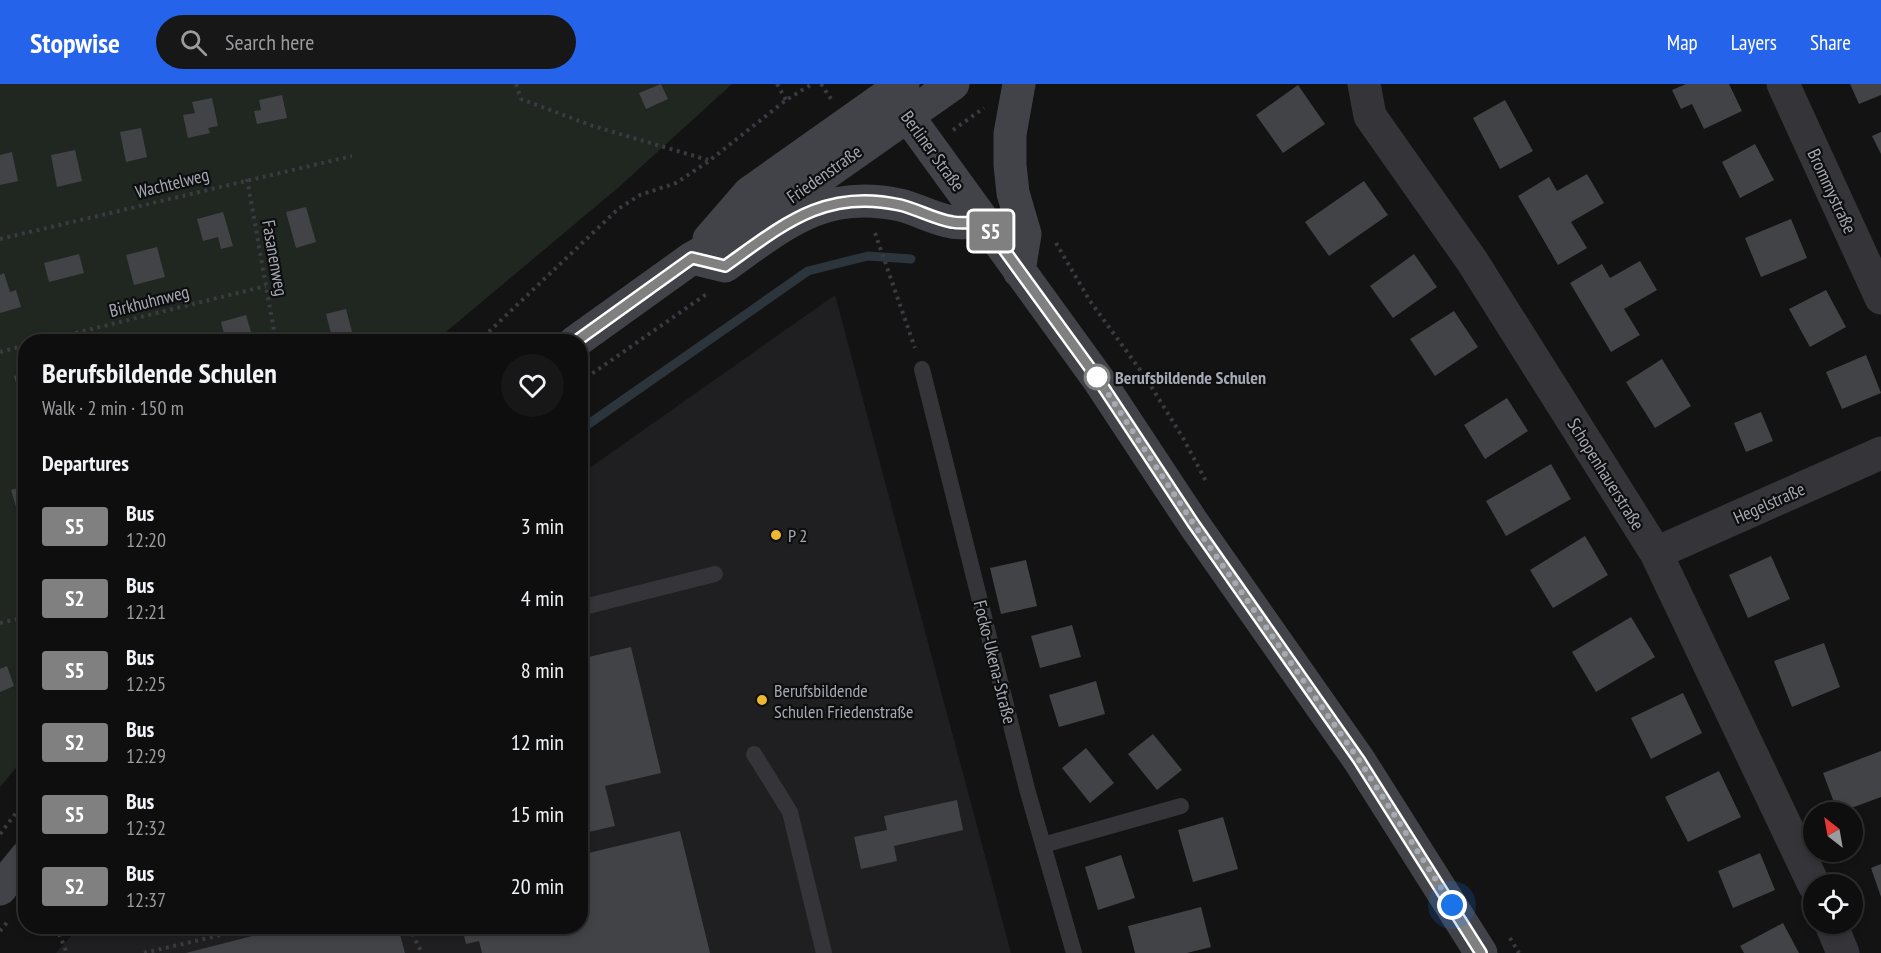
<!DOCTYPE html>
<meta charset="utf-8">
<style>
:root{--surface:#0e0e0f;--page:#171718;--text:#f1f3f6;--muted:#9b9c9e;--line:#2e2e2f;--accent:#2563eb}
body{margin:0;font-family:"PT Sans Narrow",sans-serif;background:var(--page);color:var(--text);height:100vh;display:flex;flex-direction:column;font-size:22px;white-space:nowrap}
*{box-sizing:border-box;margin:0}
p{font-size:20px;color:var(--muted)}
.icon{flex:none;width:33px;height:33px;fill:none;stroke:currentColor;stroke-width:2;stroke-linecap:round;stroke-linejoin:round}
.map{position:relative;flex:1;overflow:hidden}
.drawer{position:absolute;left:18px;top:250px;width:570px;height:600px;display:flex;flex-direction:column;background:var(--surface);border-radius:24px;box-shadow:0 3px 9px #0003,0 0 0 2px var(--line)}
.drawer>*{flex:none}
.badge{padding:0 12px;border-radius:4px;font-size:21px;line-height:39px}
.needle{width:39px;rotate:329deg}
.buttons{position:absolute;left:1803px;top:718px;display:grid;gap:12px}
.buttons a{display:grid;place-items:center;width:60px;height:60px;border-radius:50%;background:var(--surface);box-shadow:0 3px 9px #0003,0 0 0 2px var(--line);font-size:30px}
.you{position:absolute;width:30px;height:30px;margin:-15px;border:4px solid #fff;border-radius:50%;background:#1a73e8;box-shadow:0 0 0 9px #1a73e833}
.map>.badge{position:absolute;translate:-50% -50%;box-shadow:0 0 0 3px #fff}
h2{padding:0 24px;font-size:22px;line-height:54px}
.round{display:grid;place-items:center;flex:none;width:63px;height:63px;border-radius:32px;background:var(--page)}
.headline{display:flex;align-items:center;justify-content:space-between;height:102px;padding:0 24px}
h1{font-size:28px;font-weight:700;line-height:45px}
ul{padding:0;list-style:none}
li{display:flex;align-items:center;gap:18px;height:72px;padding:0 24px}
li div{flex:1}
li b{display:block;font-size:22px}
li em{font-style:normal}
li .badge{min-width:66px;font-weight:700;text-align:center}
header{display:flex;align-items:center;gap:36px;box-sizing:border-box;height:84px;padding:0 30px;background:var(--accent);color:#fff}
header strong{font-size:28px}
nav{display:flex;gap:33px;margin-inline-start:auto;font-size:21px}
.search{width:420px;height:54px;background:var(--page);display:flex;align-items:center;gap:15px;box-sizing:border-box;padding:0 21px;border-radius:33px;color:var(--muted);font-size:22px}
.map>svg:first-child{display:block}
.built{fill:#1f1f21}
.green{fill:#1f2720}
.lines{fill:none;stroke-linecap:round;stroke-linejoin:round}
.stream{stroke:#2c353c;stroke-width:9}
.building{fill:#424347}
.path{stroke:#3a3b40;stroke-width:4;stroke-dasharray:3 4.5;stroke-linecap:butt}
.lane{stroke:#343439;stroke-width:16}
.street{stroke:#343439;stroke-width:33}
.secondary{stroke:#424349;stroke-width:33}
.line-casing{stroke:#fff;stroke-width:14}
.line{stroke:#808080;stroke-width:9}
.walk{stroke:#a5a9b4;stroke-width:6;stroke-dasharray:0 10.8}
.stop-dot{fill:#fff;stroke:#808080;stroke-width:3}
.poi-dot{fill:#ecb733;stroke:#0e0e0f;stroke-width:2}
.labels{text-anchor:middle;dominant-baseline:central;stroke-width:4.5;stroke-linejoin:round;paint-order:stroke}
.street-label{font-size:18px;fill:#a5a9b4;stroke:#0e0e0f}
.stop-label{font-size:18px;font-weight:bold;fill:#a5a9b4;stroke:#0e0e0f;text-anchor:start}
.poi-label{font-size:18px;fill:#a5a9b4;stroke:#0e0e0f;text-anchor:start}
</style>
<header>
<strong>Stopwise</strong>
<div class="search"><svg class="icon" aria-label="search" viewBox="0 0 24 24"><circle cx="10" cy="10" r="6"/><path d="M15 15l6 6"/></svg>Search here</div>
<nav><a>Map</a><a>Layers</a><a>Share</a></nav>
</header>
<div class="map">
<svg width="1881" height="869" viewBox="0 0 1881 869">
<rect width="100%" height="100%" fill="#131314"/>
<path class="built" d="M 835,211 L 1011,869 L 56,869 L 79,843 L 580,843 L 581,390 Z"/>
<path class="green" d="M 0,0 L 732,0 L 619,103 L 434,258 L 26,258 L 25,673 L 0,703 Z"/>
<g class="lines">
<path class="stream" d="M 580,346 L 808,187 L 868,172 L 911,175"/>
</g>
<path class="building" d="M 661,0 L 668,15 L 646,25 L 639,9 Z
M 1686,0 L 1729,0 L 1742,27 L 1704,45 L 1692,20 L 1681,25 L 1672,6 Z
M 1850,0 L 1881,0 L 1881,11 L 1859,20 Z
M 1298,1 L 1325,40 L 1283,69 L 1256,31 Z
M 282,11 L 287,34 L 257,40 L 254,27 L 261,26 L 259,16 Z
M 212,14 L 218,42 L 208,44 L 210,49 L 188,54 L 183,31 L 195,29 L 192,18 Z
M 1505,16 L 1533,67 L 1500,85 L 1473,34 Z
M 141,44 L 147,73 L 126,78 L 120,48 Z
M 1881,48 L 1881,70 L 1872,52 Z
M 1755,60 L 1774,96 L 1740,114 L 1722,78 Z
M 75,66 L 82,97 L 57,103 L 51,71 Z
M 12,68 L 18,97 L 0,101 L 0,71 Z
M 1587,90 L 1604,119 L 1571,138 L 1587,164 L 1558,181 L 1518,112 L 1549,93 L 1557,107 Z
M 1364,97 L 1388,131 L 1329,172 L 1305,138 Z
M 306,123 L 316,158 L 296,164 L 286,128 Z
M 223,128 L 233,162 L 221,165 L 218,153 L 203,157 L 197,135 Z
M 1791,135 L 1807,174 L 1761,193 L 1745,154 Z
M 157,163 L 165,193 L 134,201 L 126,171 Z
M 79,170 L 84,189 L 49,198 L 44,179 Z
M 1414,170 L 1437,203 L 1393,234 L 1370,202 Z
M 1640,177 L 1657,206 L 1624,225 L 1640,251 L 1611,268 L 1570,199 L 1602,180 L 1610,194 Z
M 4,189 L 10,208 L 16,206 L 21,223 L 0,229 L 0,191 Z
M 1826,206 L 1846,243 L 1810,263 L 1789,225 Z
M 346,225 L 352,248 L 332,253 L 326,230 Z
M 1454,227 L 1478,263 L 1435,292 L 1410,255 Z
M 246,231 L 254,258 L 226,258 L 221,238 Z
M 1866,271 L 1881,309 L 1842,325 L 1826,288 Z
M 1662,275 L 1691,322 L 1655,344 L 1626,298 Z
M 26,289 L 26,331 L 25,331 L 14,292 Z
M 1507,314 L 1528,347 L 1485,375 L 1464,341 Z
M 1761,328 L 1773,357 L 1746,368 L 1734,339 Z
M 1551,380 L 1571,415 L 1506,452 L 1486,417 Z
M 26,398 L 26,424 L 17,426 L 11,406 L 22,403 L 21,400 Z
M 1585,452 L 1608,491 L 1553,524 L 1530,486 Z
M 1771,472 L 1790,515 L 1748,534 L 1729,491 Z
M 1026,476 L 1037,522 L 1001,530 L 990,484 Z
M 1631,533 L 1655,573 L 1596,608 L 1572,568 Z
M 1072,541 L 1081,573 L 1040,584 L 1031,552 Z
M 1824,559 L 1840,603 L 1792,623 L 1774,577 Z
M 631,563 L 661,689 L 605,702 L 615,742 L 580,750 L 580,575 Z
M 7,582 L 14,602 L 0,608 L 0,585 Z
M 1096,597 L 1105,630 L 1059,643 L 1049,611 Z
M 1683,609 L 1702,649 L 1651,675 L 1631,634 Z
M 1153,650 L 1182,686 L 1157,706 L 1128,670 Z
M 1086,664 L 1114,699 L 1090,719 L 1062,684 Z
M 1881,667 L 1881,713 L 1838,729 L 1823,689 Z
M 1719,687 L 1741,733 L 1688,758 L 1665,713 Z
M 957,716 L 963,746 L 894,762 L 897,777 L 861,785 L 854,753 L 887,746 L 884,732 Z
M 1223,733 L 1238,785 L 1193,798 L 1178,746 Z
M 680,747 L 710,869 L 482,869 L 479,857 L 466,860 L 462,843 L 580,843 L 580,771 Z
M 1760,769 L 1775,806 L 1733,824 L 1718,787 Z
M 1121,771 L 1135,814 L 1098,826 L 1085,783 Z
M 1881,780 L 1881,813 L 1871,784 Z
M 1201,823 L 1211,863 L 1187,869 L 1135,869 L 1128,842 Z
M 1783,839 L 1799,869 L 1744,869 L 1740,862 Z
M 287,843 L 398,843 L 405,869 L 186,869 Z"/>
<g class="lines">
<path class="path" d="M 516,0 L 521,15 L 593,42 L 708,76
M 777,0 L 786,16
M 821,0 L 831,15
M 953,46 L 984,24
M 247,95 L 276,258
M 875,149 L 915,264
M 0,155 L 352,72
M 1056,159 L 1090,217 L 1146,294 L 1183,354 L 1207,399
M 39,258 L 266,202
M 478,258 L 618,125 L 640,111 L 676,99 L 709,77 L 786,16 L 812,0
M 0,268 L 26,261
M 580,298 L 708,209
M 0,539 L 26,533
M 0,750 L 26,716
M 56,843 L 67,869
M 409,843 L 422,869
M 0,847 L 9,836
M 1510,854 L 1519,869
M 144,869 L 254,843"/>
<path class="lane" d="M 922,285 L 1027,705 L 1074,869
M 580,524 L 715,490
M 754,670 L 790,728 L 824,869
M 1043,761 L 1181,722"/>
<path class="street" d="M 1364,0 L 1370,32 L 1472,177 L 1656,469 L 1814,801
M 1783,0 L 1881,214
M 1656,469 L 1881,369
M 1831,840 L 1843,869"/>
<path class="secondary" d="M 891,9 L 1098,295 L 1193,439 L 1359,676 L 1481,869
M 709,155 L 749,109 L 903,0
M 692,174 L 725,182 C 783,141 823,104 900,121 C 917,125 934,135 952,138 C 962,140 974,138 984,138
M 1019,187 L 1025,150 L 1013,109 L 1010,81 L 1010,50 L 1019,0
M 575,258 L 692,174 L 764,133 L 953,0
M 0,805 L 26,773"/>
</g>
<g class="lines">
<g class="line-casing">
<path id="line" d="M 575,258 L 692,174 L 725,182 C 783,141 824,104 900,121 C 917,125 934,135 952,138 C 962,140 974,138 984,138 L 1098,295 L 1193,439 L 1359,676 L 1481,869"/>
</g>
<use href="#line" class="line"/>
<path class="walk" d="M 1097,293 L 1193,439 L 1359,676 L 1452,821"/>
</g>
<circle class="stop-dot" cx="1097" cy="293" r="12"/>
<g class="poi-dot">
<circle cx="776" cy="451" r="6"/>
<circle cx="762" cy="616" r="6"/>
</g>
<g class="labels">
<g class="street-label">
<text transform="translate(933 67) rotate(54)">Berliner Straße</text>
<text transform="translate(824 90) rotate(-35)">Friedenstraße</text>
<text transform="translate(172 99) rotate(-14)">Wachtelweg</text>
<text transform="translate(1832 107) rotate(65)">Brommystraße</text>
<text transform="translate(275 174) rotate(80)">Fasanenweg</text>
<text transform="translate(149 217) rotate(-14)">Birkhuhnweg</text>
<text transform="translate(1606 390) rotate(58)">Schopenhauerstraße</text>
<text transform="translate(1769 419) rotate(-24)">Hegelstraße</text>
<text transform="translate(995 578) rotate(76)">Focko-Ukena-Straße</text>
</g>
<g class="stop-label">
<text x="1115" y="293">Berufsbildende Schulen</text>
</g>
<g class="poi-label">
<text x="788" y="451">P 2</text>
<text x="774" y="606">Berufsbildende<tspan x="774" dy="21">Schulen Friedenstraße</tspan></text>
</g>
</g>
</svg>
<div class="buttons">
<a><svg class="needle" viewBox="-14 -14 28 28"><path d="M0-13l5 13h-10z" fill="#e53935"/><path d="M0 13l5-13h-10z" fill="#9b9c9e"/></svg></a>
<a><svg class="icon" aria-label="locate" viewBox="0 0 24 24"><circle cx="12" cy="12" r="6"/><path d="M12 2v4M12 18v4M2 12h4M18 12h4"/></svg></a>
</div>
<div class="you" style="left:1452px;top:821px"></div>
<b class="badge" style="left:991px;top:147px;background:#808080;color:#fff">S5</b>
<section class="drawer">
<div class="headline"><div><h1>Berufsbildende Schulen</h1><p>Walk · 2 min · 150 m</p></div><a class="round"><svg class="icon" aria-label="heart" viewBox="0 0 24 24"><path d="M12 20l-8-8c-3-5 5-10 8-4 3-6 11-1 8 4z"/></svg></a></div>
<h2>Departures</h2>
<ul>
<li><span class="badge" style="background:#808080;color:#fff">S5</span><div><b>Bus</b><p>12:20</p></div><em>3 min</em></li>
<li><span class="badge" style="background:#808080;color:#fff">S2</span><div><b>Bus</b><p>12:21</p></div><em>4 min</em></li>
<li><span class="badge" style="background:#808080;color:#fff">S5</span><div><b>Bus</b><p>12:25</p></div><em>8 min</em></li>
<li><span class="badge" style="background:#808080;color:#fff">S2</span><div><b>Bus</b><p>12:29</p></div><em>12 min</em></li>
<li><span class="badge" style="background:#808080;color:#fff">S5</span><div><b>Bus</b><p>12:32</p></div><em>15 min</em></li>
<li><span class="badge" style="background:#808080;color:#fff">S2</span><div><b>Bus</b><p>12:37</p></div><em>20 min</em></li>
</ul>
</section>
</div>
